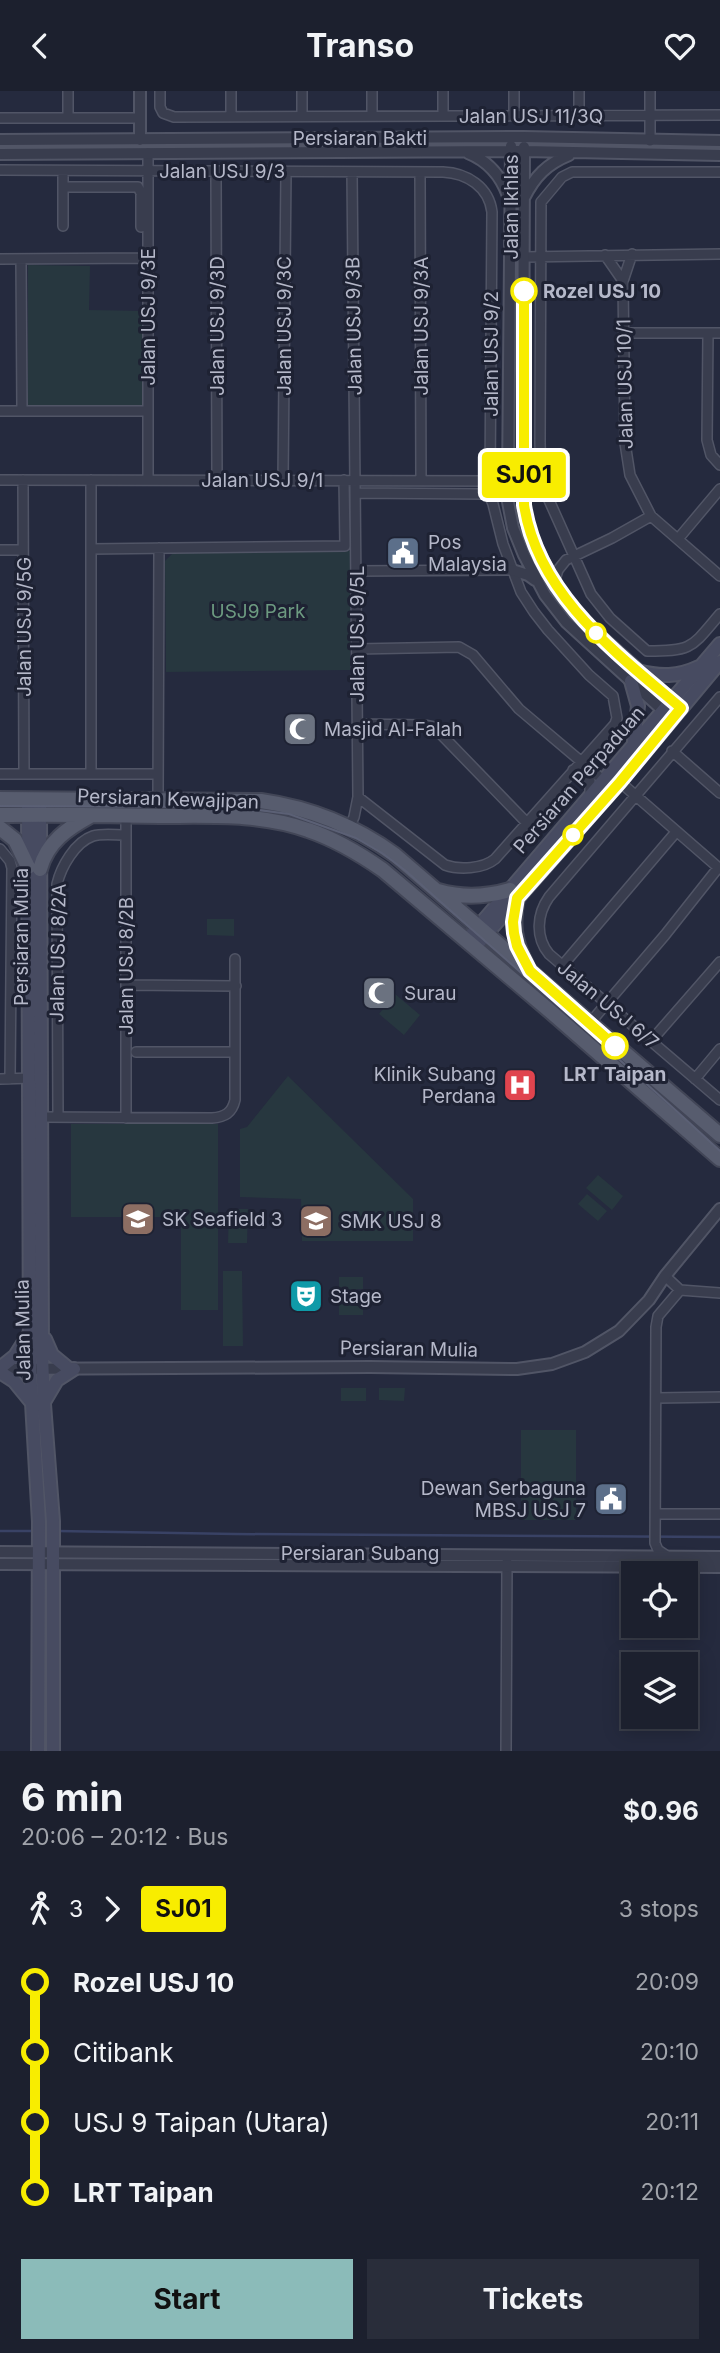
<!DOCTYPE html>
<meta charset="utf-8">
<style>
:root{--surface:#1c202e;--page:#292d3a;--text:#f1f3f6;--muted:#a0a3aa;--line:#3a3e4a;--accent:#8bbbb9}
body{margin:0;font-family:Inter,sans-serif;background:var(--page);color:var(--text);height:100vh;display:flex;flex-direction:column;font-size:26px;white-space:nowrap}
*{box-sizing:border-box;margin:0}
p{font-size:23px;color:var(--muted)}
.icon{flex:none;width:38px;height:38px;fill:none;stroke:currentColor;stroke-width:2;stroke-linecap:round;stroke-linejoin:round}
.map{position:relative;height:1660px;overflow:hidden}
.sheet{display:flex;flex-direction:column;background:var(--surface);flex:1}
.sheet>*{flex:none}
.badge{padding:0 14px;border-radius:5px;font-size:24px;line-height:46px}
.controls{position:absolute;left:621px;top:1470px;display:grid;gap:14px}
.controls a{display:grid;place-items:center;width:77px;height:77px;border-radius:0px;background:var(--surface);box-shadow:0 4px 18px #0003,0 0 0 2px var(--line);font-size:35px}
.map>.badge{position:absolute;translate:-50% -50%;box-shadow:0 0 0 4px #fff}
.legs{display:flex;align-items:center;gap:10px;height:77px;padding:0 21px;font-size:23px}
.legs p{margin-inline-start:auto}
.overview{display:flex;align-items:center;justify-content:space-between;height:119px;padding:0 21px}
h1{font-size:38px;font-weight:700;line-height:52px}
.button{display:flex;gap:14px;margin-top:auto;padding:14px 21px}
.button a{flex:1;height:80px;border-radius:0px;background:var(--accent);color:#111;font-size:28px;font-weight:700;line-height:80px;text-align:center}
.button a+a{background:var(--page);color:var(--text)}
ul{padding:0 21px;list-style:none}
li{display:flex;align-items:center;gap:24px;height:70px;font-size:26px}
li i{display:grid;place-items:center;width:10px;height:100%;margin:0 9px;background:currentColor}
li i::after{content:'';width:18px;height:18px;margin:-9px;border:5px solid;border-radius:50%;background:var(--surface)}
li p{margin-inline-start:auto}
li:first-child i{background:linear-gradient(#0000 50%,currentColor 0)}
li:last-child i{background:linear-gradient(currentColor 50%,#0000 0)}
header{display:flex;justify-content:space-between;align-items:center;height:91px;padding:0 21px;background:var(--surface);font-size:32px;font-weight:700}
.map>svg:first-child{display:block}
.green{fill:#27373f}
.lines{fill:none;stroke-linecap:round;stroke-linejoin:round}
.stream{stroke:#394265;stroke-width:2.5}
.minor-casing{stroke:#515566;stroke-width:12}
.tertiary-casing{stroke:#515566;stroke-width:14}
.secondary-casing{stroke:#515566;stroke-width:16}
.primary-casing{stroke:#424657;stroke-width:18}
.minor{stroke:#393d4e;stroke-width:9}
.tertiary{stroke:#393d4e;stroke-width:10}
.secondary{stroke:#474b61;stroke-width:12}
.primary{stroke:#575c6e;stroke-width:14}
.tram{stroke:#5b6075;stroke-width:2}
.line-1-casing{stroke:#fff;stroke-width:16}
.line-1{stroke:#f8ed00;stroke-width:10}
.stop-1-dot{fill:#fff;stroke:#f8ed00;stroke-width:3.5}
.labels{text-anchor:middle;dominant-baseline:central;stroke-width:6;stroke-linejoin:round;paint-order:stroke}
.street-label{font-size:19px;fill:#b5b8c9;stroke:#1e2233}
.stop-label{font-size:19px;font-weight:bold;fill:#b5b8c9;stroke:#1e2233;text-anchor:start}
.poi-label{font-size:19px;fill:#b5b8c9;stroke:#1e2233;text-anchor:start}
.park-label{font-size:19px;fill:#6c9a80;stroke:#1e2233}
</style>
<header><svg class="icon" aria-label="back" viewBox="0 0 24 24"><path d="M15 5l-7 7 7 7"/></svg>Transo<svg class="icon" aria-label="heart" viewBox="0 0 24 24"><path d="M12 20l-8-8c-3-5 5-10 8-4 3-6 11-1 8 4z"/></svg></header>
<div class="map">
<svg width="720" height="1660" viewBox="0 0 720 1660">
<rect width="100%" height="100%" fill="#252a3e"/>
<path class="green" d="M 28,174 L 90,175 L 89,219 L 143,220 L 143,314 L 28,315 Z
M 350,460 L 350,579 L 166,581 L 165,470 L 173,462 Z
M 207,828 L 234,828 L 234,845 L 207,844 Z
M 395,903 L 420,924 L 404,944 L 379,923 Z
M 288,985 L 413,1108 L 413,1150 L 302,1150 L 301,1108 L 240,1106 L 240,1038 L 247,1036 Z
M 71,1033 L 218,1033 L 218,1219 L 181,1219 L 181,1126 L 71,1126 Z
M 598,1084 L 623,1105 L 612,1119 L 586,1097 Z
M 587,1103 L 607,1120 L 598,1130 L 578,1113 Z
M 229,1118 L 248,1118 L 247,1152 L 228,1152 Z
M 223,1180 L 242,1180 L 243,1255 L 223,1255 Z
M 339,1186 L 363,1186 L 363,1198 L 357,1198 L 357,1210 L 363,1211 L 363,1224 L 339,1224 Z
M 341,1297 L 366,1297 L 366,1310 L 341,1310 Z
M 379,1297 L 405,1297 L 404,1310 L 379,1309 Z
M 521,1339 L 576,1339 L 576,1429 L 521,1429 Z"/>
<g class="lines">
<path class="stream" d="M 0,1440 L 34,1440
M 58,1440 L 235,1443 L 720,1446"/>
<g class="minor-casing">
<path id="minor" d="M 160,0 L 160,16 L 163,22 L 174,26 L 720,24
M 514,0 L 514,25
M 302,25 L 302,0
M 372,25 L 372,0
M 443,25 L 443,0
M 579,25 L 579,0
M 231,26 L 231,0
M 0,27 L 140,27
M 68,27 L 68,0
M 650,50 L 650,0
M 148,62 L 148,389
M 0,79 L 443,81 C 467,82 489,96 492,121 L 490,390
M 63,80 L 63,135
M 420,81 L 421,390
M 720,81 L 572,81 L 562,86 L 541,111 L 540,352 L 541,386 L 544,398 L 591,503 L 610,527 L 647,560 C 693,560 691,557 720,523
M 216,82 L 217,389
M 63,96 L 138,96 L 141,102 L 141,136
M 632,163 L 623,190 L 625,352 L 630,384 L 651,425 L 720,485
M 605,164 L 623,190
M 524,166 L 720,163
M 0,168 L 148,167
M 21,168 L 22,320
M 625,242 L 720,242
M 708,242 L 707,349 L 711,364 L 720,374
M 0,320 L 148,320
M 0,389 L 524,390
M 23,389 L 24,683
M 91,389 L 91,682
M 283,389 L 286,81
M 356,402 L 484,403 L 490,406 L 493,413 L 503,453 L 521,501 L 534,521 L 548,539 L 589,584 L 613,605 L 617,627 L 615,633 L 495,768 C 483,778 459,779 445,774 L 358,706
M 678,448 L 720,398
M 91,458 L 345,455 L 344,389
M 0,459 L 23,459
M 356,480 L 512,479
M 554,492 L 558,479 L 566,469 L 612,447 L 651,425
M 357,558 L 459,556 L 473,564 L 519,618 L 603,689
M 720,606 L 549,806 C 537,823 535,846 549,863 L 720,1009
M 358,633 L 424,634 L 434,636 L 527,732
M 672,660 L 720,702
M 573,679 L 581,681 L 590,689 L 590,703
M 0,683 L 158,683
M 620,691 L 720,778
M 158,708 L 159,457
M 349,737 L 354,726 L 358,706 L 352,81
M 0,758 L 10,770 L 12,777 L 10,988
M 562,875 L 676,741
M 126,894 L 236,895
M 589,933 L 665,844 L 718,777
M 651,950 L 720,871
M 136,961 L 235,961
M 0,988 L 33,987
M 695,988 L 720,958
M 41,1026 L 212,1027 C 225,1026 232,1022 235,1009 L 235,868
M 58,1026 L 57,793 C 61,776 75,751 93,745 C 102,742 116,744 126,744
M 126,1027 L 126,724
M 665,1185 L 680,1199 L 720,1202
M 657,1307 L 720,1306
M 656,1423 L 720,1423
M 667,1465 L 658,1459 L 655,1452 L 656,1236 L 658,1225 L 680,1199
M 506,1660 L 507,1471"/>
</g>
<g class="tertiary-casing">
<path id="tertiary" d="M 140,0 L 140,49
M 0,49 L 524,46 L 720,50
M 511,55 L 508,390 L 508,411 L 513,437 L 524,464 L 545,504 L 566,531 L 667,623
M 524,56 L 523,360 L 524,414 L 529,440 L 554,492 L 575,522 L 678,614
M 468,62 C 488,70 501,85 508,105
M 0,63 L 524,60 L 720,64
M 524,107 C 535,85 547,73 569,64
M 512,479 L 528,484 L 535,489
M 0,1278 L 370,1276 L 517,1278 L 552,1273 L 585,1261 L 619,1240 L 649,1209 L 665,1185 L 720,1118
M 0,1461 L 720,1466
M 0,1473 L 720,1476"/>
</g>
<g class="secondary-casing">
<path id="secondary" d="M 638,580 C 660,586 678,586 699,576
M 631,590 L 638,615 L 634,651
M 28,715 L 30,1278 L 39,1431 L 38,1660
M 40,715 L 42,1264 L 44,1313 L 53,1430 L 53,1660
M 467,849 L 720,553
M 475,856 L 620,691 L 720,571
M 45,1248 L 52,1264 L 69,1278
M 0,1277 L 15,1265 L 29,1243
M 0,1281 L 14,1290 L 32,1312
M 44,1311 L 57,1289 L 74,1278"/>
</g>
<g class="primary-casing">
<path id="primary" d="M 0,708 L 261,710 C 310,717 355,735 395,764 L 720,1044
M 0,724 C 53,723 107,724 160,725 C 209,725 261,722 308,739 C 335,748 360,763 383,779 L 550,920 L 720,1068
M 0,737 L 15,749 L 28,776
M 40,778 C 47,751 68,737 90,725
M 438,800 C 462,807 486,806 510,799
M 517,807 C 512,832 514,851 526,873"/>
</g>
<use href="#minor" class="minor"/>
<use href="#tertiary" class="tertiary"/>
<use href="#secondary" class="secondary"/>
<use href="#primary" class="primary"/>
<path class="tram" d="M 0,715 L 236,716 L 289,723 L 356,747 L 382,762 L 406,780 C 510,873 617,964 720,1060"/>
</g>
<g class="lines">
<g class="line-1-casing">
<path id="line-1" d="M 524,200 L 524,414 C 538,504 615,561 681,617 L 620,691 L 517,807 L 513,831 L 514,842 L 517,855 L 530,880 L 615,955"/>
</g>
<use href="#line-1" class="line-1"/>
</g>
<defs>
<g id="civic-square" transform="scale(1.75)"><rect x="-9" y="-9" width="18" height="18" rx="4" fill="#5c6f8a" stroke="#1e2233"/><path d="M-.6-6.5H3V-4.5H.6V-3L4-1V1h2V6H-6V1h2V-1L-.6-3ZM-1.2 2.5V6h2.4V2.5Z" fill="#fff"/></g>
<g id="mosque-square" transform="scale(1.75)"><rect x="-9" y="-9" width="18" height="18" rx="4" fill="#6b7280" stroke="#1e2233"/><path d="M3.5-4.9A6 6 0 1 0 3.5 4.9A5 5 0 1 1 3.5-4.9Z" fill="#fff"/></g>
<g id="hospital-square" transform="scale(1.75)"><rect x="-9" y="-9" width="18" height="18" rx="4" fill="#e0444e" stroke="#1e2233"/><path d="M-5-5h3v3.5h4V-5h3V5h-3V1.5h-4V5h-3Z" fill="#fff"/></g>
<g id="school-square" transform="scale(1.75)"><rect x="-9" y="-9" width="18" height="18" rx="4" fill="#8d6e63" stroke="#1e2233"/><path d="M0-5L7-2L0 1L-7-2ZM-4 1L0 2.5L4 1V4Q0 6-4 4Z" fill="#fff"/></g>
<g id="theatre-square" transform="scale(1.75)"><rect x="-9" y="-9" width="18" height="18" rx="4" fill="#0f9aa8" stroke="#1e2233"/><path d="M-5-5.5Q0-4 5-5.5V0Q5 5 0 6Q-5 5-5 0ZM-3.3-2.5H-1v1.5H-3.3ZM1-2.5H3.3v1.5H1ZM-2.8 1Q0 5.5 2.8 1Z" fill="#fff"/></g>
</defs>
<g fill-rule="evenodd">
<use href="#civic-square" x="403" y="462"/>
<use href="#mosque-square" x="300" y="638"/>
<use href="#mosque-square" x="379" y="902"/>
<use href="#hospital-square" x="520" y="994"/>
<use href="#school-square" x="138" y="1128"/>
<use href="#school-square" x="316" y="1130"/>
<use href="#theatre-square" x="306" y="1205"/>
<use href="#civic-square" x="611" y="1408"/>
</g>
<g class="stop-1-dot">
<circle cx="524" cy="200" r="12"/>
<circle cx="596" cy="542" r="9"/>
<circle cx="573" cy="744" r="9"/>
<circle cx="615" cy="955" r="12"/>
</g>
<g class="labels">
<g class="street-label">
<text x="531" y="25">Jalan USJ 11/3Q</text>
<text x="360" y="47">Persiaran Bakti</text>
<text x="222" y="80">Jalan USJ 9/3</text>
<text transform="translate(511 116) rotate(-90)">Jalan Ikhlas</text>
<text transform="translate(148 226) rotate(-90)">Jalan USJ 9/3E</text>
<text transform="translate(217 235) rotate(-90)">Jalan USJ 9/3D</text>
<text transform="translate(284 235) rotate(-90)">Jalan USJ 9/3C</text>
<text transform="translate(354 235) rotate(-91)">Jalan USJ 9/3B</text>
<text transform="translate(421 235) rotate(-90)">Jalan USJ 9/3A</text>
<text transform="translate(491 263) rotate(-90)">Jalan USJ 9/2</text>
<text transform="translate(625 293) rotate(-91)">Jalan USJ 10/1</text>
<text x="262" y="389">Jalan USJ 9/1</text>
<text transform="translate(24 536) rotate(-90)">Jalan USJ 9/5G</text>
<text transform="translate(357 543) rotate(-90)">Jalan USJ 9/5L</text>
<text transform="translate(579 689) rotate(-49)">Persiaran Perpaduan</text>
<text transform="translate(168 708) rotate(2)">Persiaran Kewajipan</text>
<text transform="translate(21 846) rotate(-90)">Persiaran Mulia</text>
<text transform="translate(58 862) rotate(-89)">Jalan USJ 8/2A</text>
<text transform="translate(126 875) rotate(-90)">Jalan USJ 8/2B</text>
<text transform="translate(608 914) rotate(40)">Jalan USJ 6/7</text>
<text transform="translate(23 1239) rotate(-91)">Jalan Mulia</text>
<text transform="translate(409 1258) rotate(1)">Persiaran Mulia</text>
<text x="360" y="1462">Persiaran Subang</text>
</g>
<g class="stop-label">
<text x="543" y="200">Rozel USJ 10</text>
<text x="615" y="983" text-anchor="middle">LRT Taipan</text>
</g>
<g class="poi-label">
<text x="428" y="451">Pos<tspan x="428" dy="22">Malaysia</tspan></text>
<text x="324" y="638">Masjid Al-Falah</text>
<text x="404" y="902">Surau</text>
<text x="496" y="983" text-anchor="end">Klinik Subang<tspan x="496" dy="22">Perdana</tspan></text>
<text x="162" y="1128">SK Seafield 3</text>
<text x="340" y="1130">SMK USJ 8</text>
<text x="330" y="1205">Stage</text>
<text x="586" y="1397" text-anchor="end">Dewan Serbaguna<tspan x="586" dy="22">MBSJ USJ 7</tspan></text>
</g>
<g class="park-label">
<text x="258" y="520">USJ9 Park</text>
</g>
</g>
</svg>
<div class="controls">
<a><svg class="icon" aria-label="locate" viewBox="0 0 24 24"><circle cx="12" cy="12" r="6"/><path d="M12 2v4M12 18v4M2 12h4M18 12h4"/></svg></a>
<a><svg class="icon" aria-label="layers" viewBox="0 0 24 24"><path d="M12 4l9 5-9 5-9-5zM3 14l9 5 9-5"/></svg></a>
</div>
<b class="badge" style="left:524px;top:384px;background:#f8ed00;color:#111">SJ01</b>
</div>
<section class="sheet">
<div class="overview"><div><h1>6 min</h1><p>20:06 – 20:12 · Bus</p></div><b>$0.96</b></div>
<div class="legs"><svg class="icon" aria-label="walk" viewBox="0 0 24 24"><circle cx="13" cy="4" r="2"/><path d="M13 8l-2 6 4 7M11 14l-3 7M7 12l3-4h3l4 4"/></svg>3<svg class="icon" aria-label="forward" viewBox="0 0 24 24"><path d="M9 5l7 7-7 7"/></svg><b class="badge" style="background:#f8ed00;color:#111">SJ01</b><p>3 stops</p></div>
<ul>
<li><i style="color:#f8ed00"></i><b>Rozel USJ 10</b><p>20:09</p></li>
<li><i style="color:#f8ed00"></i><span>Citibank</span><p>20:10</p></li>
<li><i style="color:#f8ed00"></i><span>USJ 9 Taipan (Utara)</span><p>20:11</p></li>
<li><i style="color:#f8ed00"></i><b>LRT Taipan</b><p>20:12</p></li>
</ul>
<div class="button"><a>Start</a><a>Tickets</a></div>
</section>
